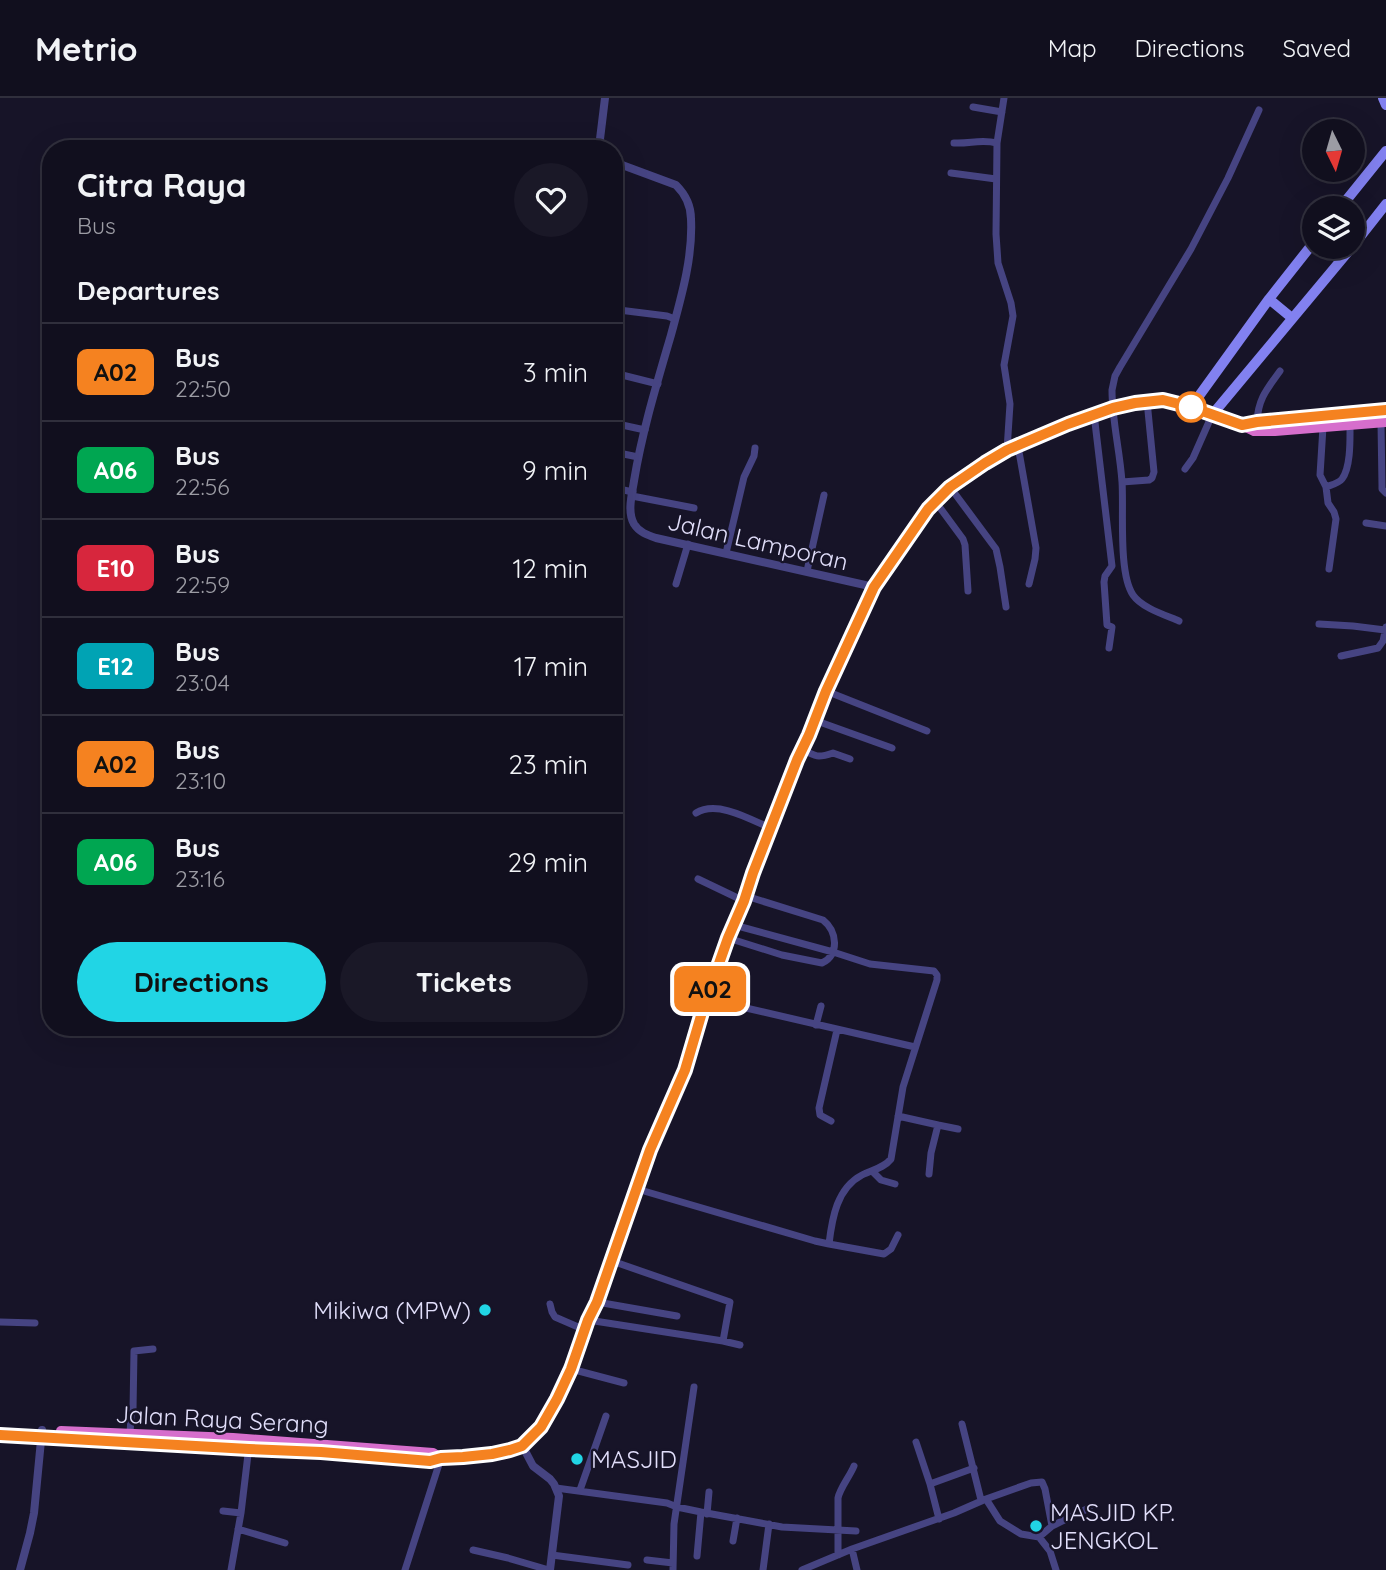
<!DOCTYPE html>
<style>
:root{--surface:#110f1e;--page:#1a1827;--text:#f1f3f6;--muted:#9c9ca4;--line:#302f3c;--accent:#21d5e5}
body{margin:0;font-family:Quicksand,sans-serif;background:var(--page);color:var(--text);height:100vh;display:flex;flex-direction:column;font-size:26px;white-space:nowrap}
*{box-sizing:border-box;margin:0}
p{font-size:23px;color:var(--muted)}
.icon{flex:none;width:38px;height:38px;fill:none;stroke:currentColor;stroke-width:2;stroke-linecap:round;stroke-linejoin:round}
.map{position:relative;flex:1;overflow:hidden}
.details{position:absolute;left:42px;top:42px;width:581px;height:896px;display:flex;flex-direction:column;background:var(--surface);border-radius:28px;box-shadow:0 7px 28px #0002,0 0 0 2px var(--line)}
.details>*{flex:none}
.badge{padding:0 14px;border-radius:10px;font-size:24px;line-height:46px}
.needle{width:46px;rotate:175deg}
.buttons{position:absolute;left:1302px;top:21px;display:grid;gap:14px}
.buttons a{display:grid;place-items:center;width:63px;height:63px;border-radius:50%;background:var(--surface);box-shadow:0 7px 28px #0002,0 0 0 2px var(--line);font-size:35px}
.map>.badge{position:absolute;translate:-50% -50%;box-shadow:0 0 0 4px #fff}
h2{padding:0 35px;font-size:26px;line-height:63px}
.round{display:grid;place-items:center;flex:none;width:74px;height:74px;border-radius:37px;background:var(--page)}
.headline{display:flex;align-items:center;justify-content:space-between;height:119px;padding:0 35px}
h1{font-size:33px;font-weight:700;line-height:52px}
.cta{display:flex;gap:14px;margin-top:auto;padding:14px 35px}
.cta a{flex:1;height:80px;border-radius:42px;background:var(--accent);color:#111;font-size:28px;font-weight:700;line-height:80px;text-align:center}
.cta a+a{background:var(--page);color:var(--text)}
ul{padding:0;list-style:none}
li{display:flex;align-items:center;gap:21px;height:98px;padding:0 35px;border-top:2px solid var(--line)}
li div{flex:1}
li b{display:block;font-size:26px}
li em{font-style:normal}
li .badge{min-width:77px;font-weight:700;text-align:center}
header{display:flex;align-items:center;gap:42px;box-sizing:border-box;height:98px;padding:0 35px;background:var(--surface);border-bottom:2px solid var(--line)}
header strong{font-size:33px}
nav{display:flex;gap:38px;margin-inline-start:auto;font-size:24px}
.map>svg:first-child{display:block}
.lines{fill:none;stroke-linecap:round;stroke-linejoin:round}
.minor{stroke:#464482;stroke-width:7}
.tertiary{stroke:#464482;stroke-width:8}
.secondary{stroke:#8281f0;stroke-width:10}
.trunk{stroke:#d66ecc;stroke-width:10}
.line-casing{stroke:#fff;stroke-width:16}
.line{stroke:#f58220;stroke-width:10}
.stop-dot{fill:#fff;stroke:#f58220;stroke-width:3.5}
.poi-dot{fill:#21d5e5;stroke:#171428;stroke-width:2.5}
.labels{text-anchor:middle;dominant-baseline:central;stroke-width:5;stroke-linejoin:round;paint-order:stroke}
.street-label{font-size:24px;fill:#e2dffb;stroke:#171428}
.poi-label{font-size:24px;fill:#e2dffb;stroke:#171428;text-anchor:start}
</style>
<header>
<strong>Metrio</strong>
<nav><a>Map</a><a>Directions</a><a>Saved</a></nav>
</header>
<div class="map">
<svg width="1386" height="1472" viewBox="0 0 1386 1472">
<rect width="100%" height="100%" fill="#171428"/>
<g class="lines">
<path class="minor" d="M 1004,0 L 997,45 L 996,136 L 998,165 L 1011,205 L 1013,218 L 1004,267 L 1010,306 L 1007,352
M 973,9 L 1002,14
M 954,45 C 970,46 980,41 997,45
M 951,75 L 996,81
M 619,212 L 667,218 L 675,221
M 614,275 L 658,286
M 1094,316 L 1112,468 L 1105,478 L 1104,484 L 1107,527 L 1112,529 L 1109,550
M 1257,324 C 1258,301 1267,291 1280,273
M 1381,325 L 1382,388 L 1382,391 L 1386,395
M 614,328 L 622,327 L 645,332
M 1323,329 L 1320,377 L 1326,389 L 1328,405 L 1334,414 L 1336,421 L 1329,471
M 1018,348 L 1036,450 L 1035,461 L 1029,486
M 614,354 L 638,359
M 1185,371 L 1193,360 L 1212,317
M 1122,384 L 1149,382 L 1152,380 L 1154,374 L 1147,303
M 950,389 L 996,451 L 1000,469 L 1006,509
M 1326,389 C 1331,387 1339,385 1342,381 C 1351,369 1350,341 1350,327
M 614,390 L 633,394
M 632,398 L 694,410
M 935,403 L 963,441 L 965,447 L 968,493
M 1366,425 L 1386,428
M 726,455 L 744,379 L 754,358 L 755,350
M 807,473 L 824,397
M 676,486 L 688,446
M 1179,523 C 1165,517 1142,510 1133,497 C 1118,475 1124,411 1122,384 C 1120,353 1112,323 1112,292 L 1115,278 L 1120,269 L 1191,151 L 1228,80 L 1259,12
M 1319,526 L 1353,528 L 1385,532
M 1341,558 L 1378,550 L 1383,543 L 1386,529
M 826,593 L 927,633
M 814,622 L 892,650
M 802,651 C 816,659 818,660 833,655 L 850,661
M 696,715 C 717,702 750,721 770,730
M 698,781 L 744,803
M 728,840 L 782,857 L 822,865 C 840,857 837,833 823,822 L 746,798
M 707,901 L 915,949
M 816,927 L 821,908
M 898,1018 L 938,1027 L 931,1055 L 929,1076
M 831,1023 L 820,1017 L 819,1010 L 837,932
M 938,1027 L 958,1031
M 872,1073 L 881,1082 L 895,1086
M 637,1091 L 815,1143 L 829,1146 C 832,1120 837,1090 862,1077 C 872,1072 884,1070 891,1061 L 903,989 L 937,882 L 937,877 L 934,873 L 870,866 L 833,854 L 734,827
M 829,1146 L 884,1156 L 891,1151 L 898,1137
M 612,1163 L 730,1204 L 723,1243
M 597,1204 L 677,1218
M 550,1206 L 552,1214 L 555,1219 L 585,1232
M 588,1222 L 723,1243 L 740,1247
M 0,1224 L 35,1225
M 571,1271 L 624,1285
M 962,1326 L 981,1402
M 130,1336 L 131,1318 L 133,1312 L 134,1253 L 153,1251
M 916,1344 L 930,1386 L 939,1421
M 930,1386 L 974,1370
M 556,1390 L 667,1405 L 677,1409 L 701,1414 L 782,1429 L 856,1433
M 580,1392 L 606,1318
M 986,1401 L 1031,1385 L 1042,1384 L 1045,1391 L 1052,1428
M 223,1413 L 241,1415
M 707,1416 L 709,1394
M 238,1431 L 285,1445
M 1039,1439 L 1052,1428 L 1089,1410
M 733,1443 L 737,1420
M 852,1451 L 857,1472
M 473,1452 L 508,1460 L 549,1472
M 552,1457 L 628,1467
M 838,1457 L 838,1400 C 840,1390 850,1378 854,1368
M 697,1458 L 701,1414
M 647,1462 L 673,1465
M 231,1472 L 241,1415 L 249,1348
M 405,1472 L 441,1360
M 673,1472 L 674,1426 L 694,1289
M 763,1472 L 769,1426
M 802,1472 L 852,1451 L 954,1415 L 986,1401 L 1000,1423 L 1021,1436 L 1039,1439 L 1050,1453 L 1056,1472"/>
<path class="tertiary" d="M 602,51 L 600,41 L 605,0
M 614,64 L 676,87 C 685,96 691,108 691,121 C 693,160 681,200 671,237 C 657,285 642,334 634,383 C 632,396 627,414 634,426 C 639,434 647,437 656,440 L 874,489
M 522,1347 L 533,1368 L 550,1381 L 554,1386 L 559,1398 L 550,1472
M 20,1472 L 30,1435 L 34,1415 L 42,1332"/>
<path class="secondary" d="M 1383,0 L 1386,7
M 1340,110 L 1386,53
M 1353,148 L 1386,106
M 1269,201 L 1292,220
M 1191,309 L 1269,201 L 1314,144
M 1212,317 L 1352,149"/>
<path class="trunk" d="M 1242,327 L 1257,324 L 1386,312
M 61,1333 L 233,1340 L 433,1355 L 441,1360
M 0,1337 L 321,1354 L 430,1363 L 441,1360 L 463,1359 L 501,1354 L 522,1347 L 541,1329 L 557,1301 L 571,1271 L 588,1222 L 597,1204 L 651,1052 L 685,972 L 703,910 L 728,840 L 744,803 L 753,775 L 797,662 L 809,637 L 826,593 L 874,489 L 935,403 L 950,389 L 971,373 L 1007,352 L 1093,316 L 1135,305 L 1163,302 L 1179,305 L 1242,327 L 1254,333 L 1275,333 L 1386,324"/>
</g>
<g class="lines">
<g class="line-casing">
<path id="line" d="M 0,1337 L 249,1351 L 321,1354 L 430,1363 L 441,1360 L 463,1359 L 492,1356 L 510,1352 L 522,1348 L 541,1329 L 557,1301 L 571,1271 L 588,1222 L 597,1204 L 650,1052 L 685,972 L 703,911 L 728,840 L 744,803 L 753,775 L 797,662 L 809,637 L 826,593 L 874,489 L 928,411 L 950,389 L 985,365 L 1007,352 L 1068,326 L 1113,310 L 1135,305 L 1163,302 L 1191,309 L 1242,327 L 1257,324 L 1386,312"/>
</g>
<use href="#line" class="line"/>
</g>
<circle class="stop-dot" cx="1191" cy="309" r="14"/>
<g class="poi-dot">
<circle cx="485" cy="1212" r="7"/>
<circle cx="577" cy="1361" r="7"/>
<circle cx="1036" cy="1428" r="7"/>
</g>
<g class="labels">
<g class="street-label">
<text transform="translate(758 443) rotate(13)">Jalan Lamporan</text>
<text transform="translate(222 1321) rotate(3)">Jalan Raya Serang</text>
</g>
<g class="poi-label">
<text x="471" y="1212" text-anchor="end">Mikiwa (MPW)</text>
<text x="591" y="1361">MASJID</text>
<text x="1050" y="1414">MASJID KP.<tspan x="1050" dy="28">JENGKOL</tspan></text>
</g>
</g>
</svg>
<div class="buttons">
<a><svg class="needle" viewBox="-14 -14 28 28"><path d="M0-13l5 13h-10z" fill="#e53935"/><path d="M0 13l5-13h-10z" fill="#9c9ca4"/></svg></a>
<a><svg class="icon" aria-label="layers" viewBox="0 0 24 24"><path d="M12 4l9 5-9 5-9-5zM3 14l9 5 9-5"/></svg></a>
</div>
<b class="badge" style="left:710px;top:891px;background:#f58220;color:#111">A02</b>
<section class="details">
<div class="headline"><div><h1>Citra Raya</h1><p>Bus</p></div><a class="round"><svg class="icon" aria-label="heart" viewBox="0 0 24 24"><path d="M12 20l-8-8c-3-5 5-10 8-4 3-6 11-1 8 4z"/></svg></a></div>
<h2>Departures</h2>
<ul>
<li><span class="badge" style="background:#f58220;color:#111">A02</span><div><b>Bus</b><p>22:50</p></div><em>3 min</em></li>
<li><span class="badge" style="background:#00a651;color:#fff">A06</span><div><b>Bus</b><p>22:56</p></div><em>9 min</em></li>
<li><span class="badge" style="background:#d7263d;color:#fff">E10</span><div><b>Bus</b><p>22:59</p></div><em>12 min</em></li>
<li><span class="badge" style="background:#00a3b4;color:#fff">E12</span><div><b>Bus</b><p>23:04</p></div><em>17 min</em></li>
<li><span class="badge" style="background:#f58220;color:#111">A02</span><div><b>Bus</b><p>23:10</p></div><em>23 min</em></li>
<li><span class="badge" style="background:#00a651;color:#fff">A06</span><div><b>Bus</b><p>23:16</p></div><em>29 min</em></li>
</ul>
<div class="cta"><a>Directions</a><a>Tickets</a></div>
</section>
</div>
